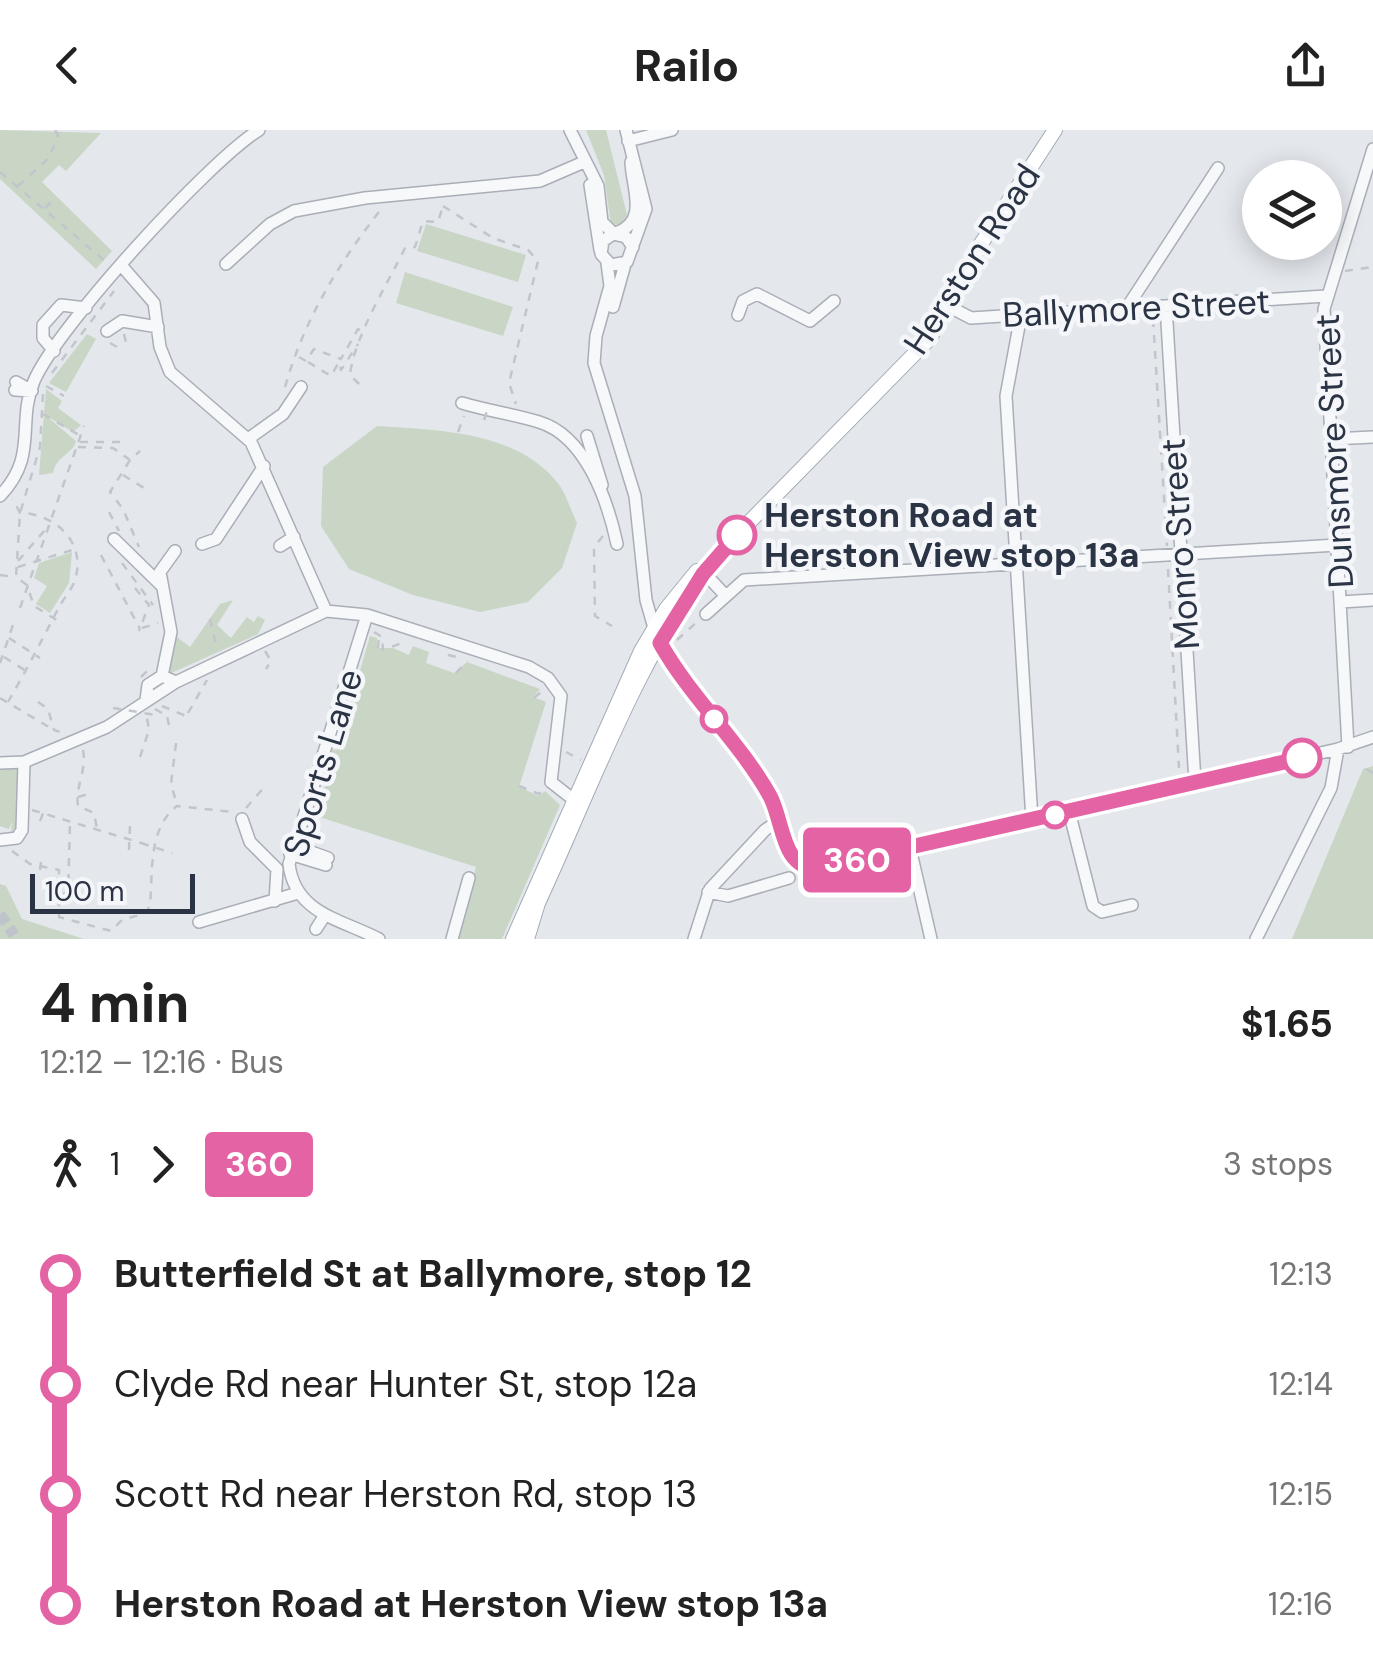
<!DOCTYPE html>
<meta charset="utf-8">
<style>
:root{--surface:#fff;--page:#f6f6f6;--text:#222;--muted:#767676}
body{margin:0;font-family:"DM Sans",sans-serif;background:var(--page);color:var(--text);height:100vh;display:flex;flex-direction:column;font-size:38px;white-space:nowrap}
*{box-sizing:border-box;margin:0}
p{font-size:32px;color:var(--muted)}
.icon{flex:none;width:55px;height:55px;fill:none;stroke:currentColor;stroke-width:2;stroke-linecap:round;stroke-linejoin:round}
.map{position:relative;height:809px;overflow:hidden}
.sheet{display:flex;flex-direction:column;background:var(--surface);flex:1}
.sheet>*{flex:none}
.badge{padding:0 20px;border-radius:8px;font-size:35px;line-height:65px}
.fabs{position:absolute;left:1242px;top:30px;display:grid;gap:20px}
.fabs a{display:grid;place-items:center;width:100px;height:100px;border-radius:50%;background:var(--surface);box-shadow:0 5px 25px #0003;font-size:50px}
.scale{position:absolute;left:30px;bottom:25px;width:165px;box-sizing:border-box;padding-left:10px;border:5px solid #2b3445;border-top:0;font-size:28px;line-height:35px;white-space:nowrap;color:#2b3445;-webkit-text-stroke:8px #f4f6f9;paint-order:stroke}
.map>.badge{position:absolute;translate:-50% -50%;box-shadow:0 0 0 5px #fff}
.legs{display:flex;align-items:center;gap:15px;height:110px;padding:0 40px;font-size:32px}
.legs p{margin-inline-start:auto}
.summary{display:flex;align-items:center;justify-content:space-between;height:170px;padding:0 40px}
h1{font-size:55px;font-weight:700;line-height:75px}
ul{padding:0 40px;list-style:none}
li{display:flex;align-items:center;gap:35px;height:110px;font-size:38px}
li i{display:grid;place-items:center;width:15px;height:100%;margin:0 12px;background:currentColor}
li i::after{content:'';width:25px;height:25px;margin:-12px;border:8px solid;border-radius:50%;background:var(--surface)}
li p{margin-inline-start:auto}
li:first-child i{background:linear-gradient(#0000 50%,currentColor 0)}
li:last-child i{background:linear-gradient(currentColor 50%,#0000 0)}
header{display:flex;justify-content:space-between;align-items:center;height:130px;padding:0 40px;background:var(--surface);font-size:45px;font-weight:700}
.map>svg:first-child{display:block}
.green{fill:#c9d6c5}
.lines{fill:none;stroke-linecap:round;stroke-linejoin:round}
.minor-tunnel{stroke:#bfc3cb;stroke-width:11;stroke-dasharray:11 5.5;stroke-linecap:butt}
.minor-casing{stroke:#a9aeb7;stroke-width:14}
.major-casing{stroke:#a3abb8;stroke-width:16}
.path{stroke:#c2c5cb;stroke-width:2.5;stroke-dasharray:8 8;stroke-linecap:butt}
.minor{stroke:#f7f8fa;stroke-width:11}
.major{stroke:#fff;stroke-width:14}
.path-bridge{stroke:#c2c5cb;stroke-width:2.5;stroke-dasharray:8 8;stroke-linecap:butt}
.line-1-casing{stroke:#fff;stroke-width:22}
.line-1{stroke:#e463a4;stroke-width:15}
.stop-1-dot{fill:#fff;stroke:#e463a4;stroke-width:5}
.labels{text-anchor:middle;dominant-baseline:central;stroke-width:9;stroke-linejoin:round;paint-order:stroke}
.street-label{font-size:35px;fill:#2b3445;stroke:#f4f6f9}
.stop-label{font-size:35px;font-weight:bold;fill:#2b3445;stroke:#f4f6f9;text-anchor:start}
</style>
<header><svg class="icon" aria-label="back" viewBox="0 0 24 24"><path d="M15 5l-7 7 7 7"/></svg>Railo<svg class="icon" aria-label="share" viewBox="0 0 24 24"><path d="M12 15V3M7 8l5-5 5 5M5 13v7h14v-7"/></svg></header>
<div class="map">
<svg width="1373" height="809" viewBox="0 0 1373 809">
<rect width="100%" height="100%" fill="#e4e7ec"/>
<path class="green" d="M 0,0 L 101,3 L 66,41 L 59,35 L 42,52 L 112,121 L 96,139 L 0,49 Z
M 586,0 L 606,0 L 627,85 L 621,94 L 611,95 L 604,45 Z
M 426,94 L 526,125 L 518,152 L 417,121 Z
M 405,142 L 513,177 L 503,206 L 396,173 Z
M 87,204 L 96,209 L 66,262 L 49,253 Z
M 46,259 L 62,271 L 58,278 L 81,295 L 73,302 L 45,285 L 76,311 C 72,325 56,326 53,343 L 39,345 Z
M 377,296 C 438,300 520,301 560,356 C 567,367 571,381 577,393 L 562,438 L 528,472 L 480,482 L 413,465 L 349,439 L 321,396 L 323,337 Z
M 72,422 L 69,453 L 50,483 L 36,474 L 47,456 L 34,448 L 39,433 Z
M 233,470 L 217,495 L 231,508 L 247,487 L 254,492 L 258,486 L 265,490 L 258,504 L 169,544 L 174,505 L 190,517 L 220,474 Z
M 370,506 L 377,508 L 377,518 L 393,518 L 409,525 L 413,516 L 429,522 L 426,533 L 454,543 L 467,532 L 540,559 L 533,567 L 546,572 L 519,657 L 539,666 L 545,661 L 560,675 L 502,809 L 456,809 L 476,737 L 316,686 L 328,647 L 322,645 L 330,619 L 337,620 Z
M 17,636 L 19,692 L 11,703 L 12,691 L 9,699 L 0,696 L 0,639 Z
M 1373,636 L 1373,809 L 1292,809 L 1363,639 Z
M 0,754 L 6,756 L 22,789 L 84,809 L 0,809 Z"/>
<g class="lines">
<path class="minor-tunnel" d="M 0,784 L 14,805"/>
<g class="minor-casing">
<path id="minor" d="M 570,0 L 598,56 L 602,92 L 614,104
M 626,0 L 646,79 L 627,132 L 611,135 L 601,124 L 603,111 L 613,104 L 626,107 L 633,117
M 628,11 L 672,0
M 590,55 L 600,120
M 616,103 C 649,91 632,59 631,32
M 607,133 L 610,156 L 596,206 L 594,233 L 635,366 L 646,470 L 654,498
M 226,134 L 270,94 L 294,81 L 365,68 L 540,51 L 584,32
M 121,135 L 154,173 L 160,217 L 170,242 L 251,312 L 326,481 L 367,485 L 529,537 L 548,548 L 561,566 L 551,652 L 574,670
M 948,176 L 971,188 L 1326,166
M 1166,176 L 1195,652
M 613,177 L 625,134
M 1126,179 L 1218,38
M 738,185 L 743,171 L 757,164 L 810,191 L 834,171
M 1021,185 L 1006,266 L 1032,690
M 107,201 L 122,191 L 158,197
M 54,221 L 43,208 L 43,195 L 61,175 L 86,178
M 15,260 L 32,261 L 16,252
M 462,273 C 488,281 514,284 539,292 C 586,306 608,372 617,414
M 587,306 L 602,355
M 248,309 L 283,284 L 301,257
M 1332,309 L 1373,307
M 0,366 C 39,325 16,294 34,251 C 57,197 209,31 259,0
M 114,409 L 161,455
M 202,414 L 216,409 L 264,336
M 280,416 L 294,407
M 711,450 L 724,464
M 1341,472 L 1373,470
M 706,484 L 744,450 L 1337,415
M 367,485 L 289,734 C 295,784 341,789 379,809
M 660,513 L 766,660 L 791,727 L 810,739 L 1338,619 L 1373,607
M 162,546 L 176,552 L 326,481
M 162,546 L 171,502 L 160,442 L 175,421
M 146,570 L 148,555 L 162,546
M 1348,617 L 1324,179 L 1373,19
M 0,633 L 24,632 L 107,597 L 176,552
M 1069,681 L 1093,776 L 1102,782 L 1132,775
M 242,689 L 250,712 L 277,739 L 275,771
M 0,710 L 17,708 L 22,700 L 24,632
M 292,715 L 328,728
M 910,718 L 931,809
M 290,724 L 326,735
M 708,762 L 728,766 L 789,748
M 199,792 L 298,763
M 316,799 L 325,785
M 452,809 L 469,748
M 694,809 L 710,759 L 765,700 L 780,690
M 1256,809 L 1331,658 L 1338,619"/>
</g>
<g class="major-casing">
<path id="major" d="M 513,809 L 641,521 L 666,479 L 697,441
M 527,809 L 538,773 C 592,657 637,526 717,425 L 930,208 L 979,117 L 1055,0"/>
</g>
<path class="path" d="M 0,42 L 106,132
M 18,56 L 49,28 L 58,5 L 55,0
M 443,76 L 493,108 L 528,120 L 538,131 L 509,253 L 516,274
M 45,78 L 51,72
M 1345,141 L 1373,137
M 1153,189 L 1167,416
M 124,204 L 127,217
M 110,213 L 122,220
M 299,227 L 306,231 L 314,219 L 341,229 L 358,199 L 364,202
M 308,232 L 331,246 L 339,232 L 341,240 L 358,214
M 52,243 L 114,161
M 359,254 L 350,245 C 354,207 388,153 405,118 L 415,117 L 423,91 L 438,92 L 443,76
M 46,256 L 64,266
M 285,257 C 304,190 338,134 382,78
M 43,264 L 40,317 L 20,383 L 16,447 L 27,455 L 34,476 L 60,492
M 43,284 L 79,305
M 458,302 L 464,286
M 80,312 L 125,312
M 78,317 L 113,318 L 130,330 L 140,321
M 130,330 L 110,362 L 123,379 L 139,417
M 123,345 L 144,358
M 109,382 L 119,401
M 603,406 L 594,417 L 595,486 L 612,496
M 101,425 L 140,499
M 18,431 L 45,400
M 122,433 L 153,475
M 18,437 L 72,420
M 1168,439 L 1179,638
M 0,445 L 14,447
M 135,458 L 149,475 L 139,501
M 20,478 L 84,296
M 210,489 L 217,518
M 142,498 L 158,493
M 374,502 L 382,507 L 383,520 L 407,511
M 9,508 L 40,528
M 677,510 L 697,492
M 378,518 L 379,507
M 265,521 L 271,531 L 266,539
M 448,525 L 457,527
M 4,527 L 26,541
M 0,533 L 13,495
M 456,543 L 467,531
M 141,547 L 152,536
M 0,568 L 54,600
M 534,568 L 542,561
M 8,572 C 26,541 43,508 59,477 C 64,468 72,459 75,450 C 87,412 54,383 20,383 L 13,369
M 38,572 L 48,579 L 54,600 L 63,603
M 162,576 L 186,586
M 155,579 L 167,586
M 188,583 L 207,550
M 169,595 L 167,586 L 172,587
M 176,613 L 171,654 L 177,675
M 83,620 C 87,641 75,656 78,676 L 94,683 L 97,699
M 566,622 L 581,630
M 140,627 L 149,600 L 146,582
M 1366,639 L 1373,643
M 332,642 L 337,628
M 519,656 L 539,664 L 545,660
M 78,667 L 88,664
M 246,678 L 267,654
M 32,680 L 141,713
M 40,691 L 45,678
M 129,720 L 130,696
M 12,721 L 30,734 L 59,740 L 59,787 L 111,801 L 122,790 L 146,783 L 150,775 C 153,741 148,698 177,676 L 233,682
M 68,768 L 70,692"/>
<use href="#minor" class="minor"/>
<use href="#major" class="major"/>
<path class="path-bridge" d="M 484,290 L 489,275
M 113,578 L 156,585
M 141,713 L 172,723
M 40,740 L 41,732
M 48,758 L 66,764"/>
</g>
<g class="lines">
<g class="line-1-casing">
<path id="line-1" d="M 737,405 L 703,444 L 660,513 C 691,568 740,612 770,666 C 784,692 781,739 818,738 L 1302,628"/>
</g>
<use href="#line-1" class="line-1"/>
</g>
<g class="stop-1-dot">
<circle cx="737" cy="405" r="18"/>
<circle cx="714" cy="589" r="12"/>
<circle cx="1302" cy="628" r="18"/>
<circle cx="1055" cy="685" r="12"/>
</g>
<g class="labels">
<g class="street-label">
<text transform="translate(972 129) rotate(-57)">Herston Road</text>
<text transform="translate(1136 178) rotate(-3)">Ballymore Street</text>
<text transform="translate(1334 321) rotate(-93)">Dunsmore Street</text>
<text transform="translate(1180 414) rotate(-94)">Monro Street</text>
<text transform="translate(323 633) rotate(-73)">Sports Lane</text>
</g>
<g class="stop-label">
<text x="764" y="385">Herston Road at<tspan x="764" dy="40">Herston View stop 13a</tspan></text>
</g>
</g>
</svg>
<div class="fabs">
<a><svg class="icon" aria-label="layers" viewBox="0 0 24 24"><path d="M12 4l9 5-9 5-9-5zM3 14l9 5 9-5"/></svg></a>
</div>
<div class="scale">100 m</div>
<b class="badge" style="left:857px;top:730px;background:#e463a4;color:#fff">360</b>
</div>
<section class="sheet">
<div class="summary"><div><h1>4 min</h1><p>12:12 – 12:16 · Bus</p></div><b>$1.65</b></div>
<div class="legs"><svg class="icon" aria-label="walk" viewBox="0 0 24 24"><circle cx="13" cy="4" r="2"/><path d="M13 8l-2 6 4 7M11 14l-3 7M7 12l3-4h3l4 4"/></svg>1<svg class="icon" aria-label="forward" viewBox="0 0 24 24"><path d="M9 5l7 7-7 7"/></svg><b class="badge" style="background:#e463a4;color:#fff">360</b><p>3 stops</p></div>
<ul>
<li><i style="color:#e463a4"></i><b>Butterfield St at Ballymore, stop 12</b><p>12:13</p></li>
<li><i style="color:#e463a4"></i><span>Clyde Rd near Hunter St, stop 12a</span><p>12:14</p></li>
<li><i style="color:#e463a4"></i><span>Scott Rd near Herston Rd, stop 13</span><p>12:15</p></li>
<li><i style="color:#e463a4"></i><b>Herston Road at Herston View stop 13a</b><p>12:16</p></li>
</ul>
</section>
